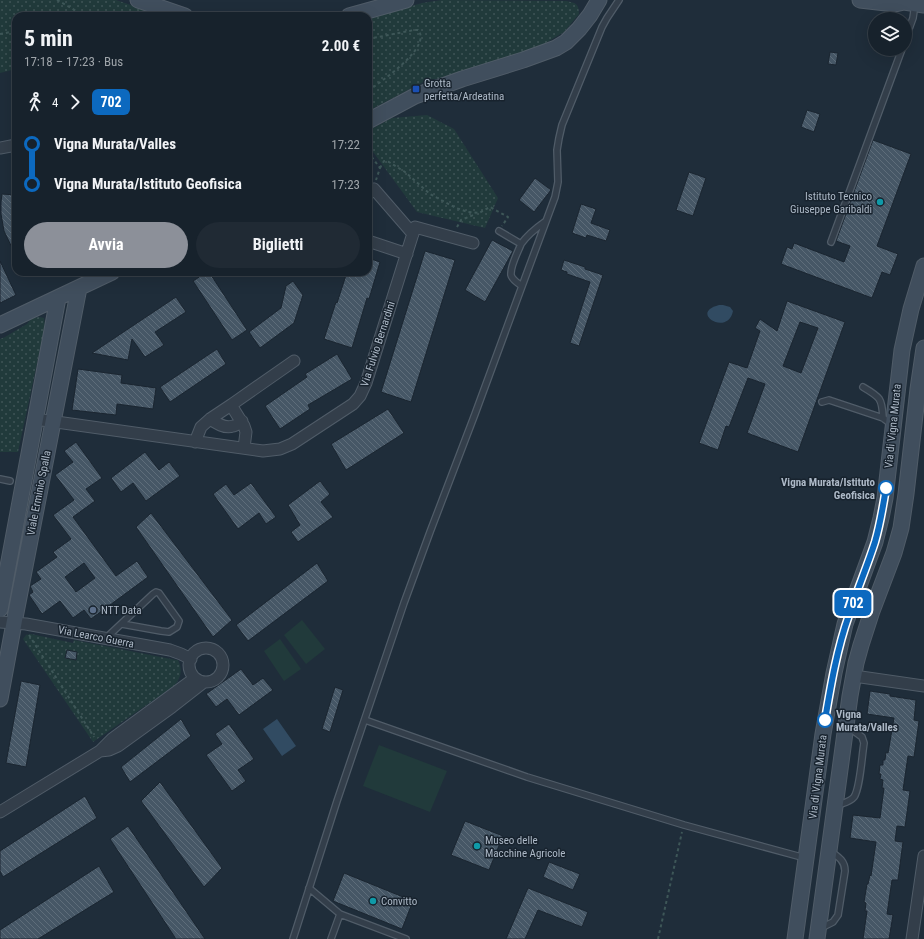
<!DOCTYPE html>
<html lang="it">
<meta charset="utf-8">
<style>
:root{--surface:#17222c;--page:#202a34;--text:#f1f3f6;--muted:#9ea4a9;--line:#363f48;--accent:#8c9099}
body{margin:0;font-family:"Roboto Condensed",sans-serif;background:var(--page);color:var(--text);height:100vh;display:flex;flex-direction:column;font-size:15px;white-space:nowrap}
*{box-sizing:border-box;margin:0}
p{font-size:13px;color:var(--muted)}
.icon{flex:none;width:22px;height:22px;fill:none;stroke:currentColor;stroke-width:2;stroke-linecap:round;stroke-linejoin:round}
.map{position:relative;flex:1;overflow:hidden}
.side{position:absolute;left:12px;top:12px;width:360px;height:264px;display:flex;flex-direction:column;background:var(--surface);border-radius:12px;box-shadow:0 4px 16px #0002,0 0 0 1px var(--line)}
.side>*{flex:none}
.badge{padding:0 8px;border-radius:6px;font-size:14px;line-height:26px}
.tools{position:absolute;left:868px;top:12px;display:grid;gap:8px}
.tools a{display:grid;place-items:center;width:44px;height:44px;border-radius:50%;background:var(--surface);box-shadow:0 4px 16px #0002,0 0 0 1px var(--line);font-size:20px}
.map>.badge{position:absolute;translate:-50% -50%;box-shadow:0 0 0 2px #fff}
.legs{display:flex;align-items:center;gap:6px;height:44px;padding:0 12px;font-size:13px}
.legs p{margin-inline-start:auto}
.summary{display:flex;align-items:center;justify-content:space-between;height:68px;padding:0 12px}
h1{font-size:22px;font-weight:700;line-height:30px}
.primary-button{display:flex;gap:8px;margin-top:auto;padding:8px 12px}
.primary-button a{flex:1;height:46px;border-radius:24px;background:var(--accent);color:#fff;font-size:16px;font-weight:700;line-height:46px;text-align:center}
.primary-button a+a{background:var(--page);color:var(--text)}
ul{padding:0 12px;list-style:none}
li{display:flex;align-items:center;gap:14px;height:40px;font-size:15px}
li i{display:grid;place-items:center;width:6px;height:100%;margin:0 5px;background:currentColor}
li i::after{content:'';width:10px;height:10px;margin:-5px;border:3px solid;border-radius:50%;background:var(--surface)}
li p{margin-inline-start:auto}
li:first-child i{background:linear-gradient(#0000 50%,currentColor 0)}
li:last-child i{background:linear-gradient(currentColor 50%,#0000 0)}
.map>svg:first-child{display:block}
.grass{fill:#213a3b}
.park{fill:url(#park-dots)}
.water{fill:#314b62}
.building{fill:url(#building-back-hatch);stroke:#1a2530;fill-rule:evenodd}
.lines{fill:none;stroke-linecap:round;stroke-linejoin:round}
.lane-casing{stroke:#505c68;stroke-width:8}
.street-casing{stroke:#505c68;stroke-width:13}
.secondary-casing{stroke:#505c68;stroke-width:17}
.path{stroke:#3e5758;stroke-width:2;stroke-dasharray:3 3;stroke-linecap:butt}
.lane{stroke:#333e4a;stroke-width:5.5}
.street{stroke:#333e4a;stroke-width:11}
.secondary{stroke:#404e5d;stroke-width:15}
.line-1-casing{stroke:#fff;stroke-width:9}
.line-1{stroke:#0c69bf;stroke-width:6}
.transit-dot{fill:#1a4fb4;stroke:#18232e;stroke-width:1.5}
.culture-dot{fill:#0f9aa8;stroke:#18232e;stroke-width:1.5}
.stop-1-dot{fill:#fff;stroke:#0c69bf;stroke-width:2}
.service-dot{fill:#5c6f8a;stroke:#18232e;stroke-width:1.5}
.labels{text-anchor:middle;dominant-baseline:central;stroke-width:3;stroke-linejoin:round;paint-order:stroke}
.poi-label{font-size:11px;fill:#adb9c7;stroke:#18232e;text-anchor:start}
.street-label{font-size:11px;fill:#adb9c7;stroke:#18232e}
.stop-label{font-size:11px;font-weight:bold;fill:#adb9c7;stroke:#18232e;text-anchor:end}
</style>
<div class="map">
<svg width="924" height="939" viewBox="0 0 924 939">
<defs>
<pattern id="park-dots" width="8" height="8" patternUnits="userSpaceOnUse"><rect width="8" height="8" fill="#213a3b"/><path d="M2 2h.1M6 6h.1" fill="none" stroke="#3f5456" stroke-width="1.8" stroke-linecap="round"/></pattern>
<pattern id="building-back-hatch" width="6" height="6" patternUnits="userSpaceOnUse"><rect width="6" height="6" fill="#465766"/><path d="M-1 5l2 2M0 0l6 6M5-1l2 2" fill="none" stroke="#5e6d7a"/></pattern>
</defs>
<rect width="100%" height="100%" fill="#1f2d3a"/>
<path class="grass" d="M 302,620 L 325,649 L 306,664 L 284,635 Z
M 280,639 L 301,669 L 284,681 L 264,651 Z
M 379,745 L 447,771 L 430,812 L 363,786 Z"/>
<path class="park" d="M 0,0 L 116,0 L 163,16 L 16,16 L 16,69 L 0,73 Z
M 442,0 L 566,1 C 575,3 579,3 579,14 L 564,32 L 539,47 L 445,78 L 427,80 L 368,111 L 368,19 L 422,3 Z
M 427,115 L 454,129 L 498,198 L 485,228 L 417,212 L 368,145 L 368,131 L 392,118 Z
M 40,317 L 44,318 L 45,326 L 18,452 L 0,452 L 0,339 L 5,337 L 27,324 L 32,318 Z
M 31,634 L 73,643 L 74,640 L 176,660 L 178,660 C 183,670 181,678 174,686 L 93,742 L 23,639 L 26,635 Z"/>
<path class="water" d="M 719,305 L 723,305 L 730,307 L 733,311 C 728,337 688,313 719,305 Z
M 277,719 L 296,746 L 282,756 L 263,729 Z"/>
<path class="building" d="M 830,52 L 838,53 L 836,65 L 828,64 Z
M 807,110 L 820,114 L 814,132 L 801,127 Z
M 873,140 L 911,154 L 877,246 L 898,254 L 890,275 L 882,272 L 872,298 L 781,264 L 787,247 L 792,249 L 794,243 L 844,262 L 850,246 L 836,241 Z
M 689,172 L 706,178 L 693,216 L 676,210 Z
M 535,178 L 551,190 L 534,212 L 519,200 Z
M 2,194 L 16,195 L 16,256 L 4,231 L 1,214 L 1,202 Z
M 581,204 L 596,209 L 591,223 L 610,230 L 606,241 L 587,235 L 586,238 L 572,233 Z
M 492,240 L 513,251 L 485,302 L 465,290 Z
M 425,251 L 455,260 L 411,402 L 381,392 Z
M 368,258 L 380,262 L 369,299 L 367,298 L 352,348 L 324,339 L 336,302 L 337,303 L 347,272 L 368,272 Z
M 564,260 L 585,267 L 585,269 L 603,275 L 579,346 L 570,343 L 590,282 L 567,274 L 567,272 L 561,270 Z
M 0,261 L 16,295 L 0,303 Z
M 207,272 L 209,272 L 247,330 L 232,340 L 193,281 Z
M 293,281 L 303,295 L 294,323 L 260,348 L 249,332 L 281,308 L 286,286 Z
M 176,297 L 186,312 L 155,332 L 164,345 L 145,357 L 132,339 L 128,360 L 92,353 Z
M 787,301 L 845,322 L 798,452 L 747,433 L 765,384 L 748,378 L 729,427 L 726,426 L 718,450 L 699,443 L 729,362 L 747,368 L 760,331 L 755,328 L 760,319 L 777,331 ZM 800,322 L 818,328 L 801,373 L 783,366 Z
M 217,349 L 226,364 L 170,402 L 160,387 Z
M 337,354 L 352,379 L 308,405 L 310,409 L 280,429 L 265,406 L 307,377 L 305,374 Z
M 78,369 L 122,375 L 121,383 L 156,388 L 153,409 L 117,404 L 116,415 L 72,410 Z
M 388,409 L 404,433 L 346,470 L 331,444 Z
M 76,442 L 102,478 L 86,489 L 95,501 L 73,517 L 116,576 L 137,561 L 148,577 L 91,619 L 84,610 L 73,618 L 60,601 L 42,614 L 29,595 L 33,592 L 30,586 L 41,579 L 36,572 L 57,557 L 53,552 L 71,539 L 53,515 L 74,500 L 55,475 L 73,462 L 64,451 ZM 84,563 L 95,578 L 76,592 L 65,577 Z
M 145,452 L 159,470 L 169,462 L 180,476 L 146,501 L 133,483 L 121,492 L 111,478 Z
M 320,481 L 330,494 L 321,502 L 333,517 L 298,542 L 291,532 L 300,525 L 288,505 Z
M 251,483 L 276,517 L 266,524 L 259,513 L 238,529 L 213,494 L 226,484 L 234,495 Z
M 151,513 L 232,620 L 213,637 L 136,527 Z
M 317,563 L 328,581 L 248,641 L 236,625 Z
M 67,650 L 77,652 L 76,660 L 65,658 Z
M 241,669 L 253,685 L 263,678 L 273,690 L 239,715 L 227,699 L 216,707 L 206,694 Z
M 21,681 L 40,685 L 26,767 L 6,763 Z
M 335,687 L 343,690 L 330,732 L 322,729 Z
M 870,691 L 890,694 L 890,696 L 916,700 L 914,720 L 919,721 L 914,757 L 908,756 L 903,790 L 910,791 L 905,827 L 897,826 L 895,841 L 903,842 L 898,880 L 892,880 L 887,914 L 893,915 L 889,939 L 863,939 L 867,911 L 865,911 L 866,903 L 864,902 L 867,884 L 868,884 L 870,875 L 871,876 L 876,842 L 850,838 L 853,815 L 880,818 L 884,788 L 882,788 L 883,780 L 880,779 L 881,774 L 879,774 L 880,765 L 883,765 L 883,760 L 885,760 L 886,752 L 888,753 L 894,718 L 867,714 Z
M 181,719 L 191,736 L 130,782 L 121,767 Z
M 229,724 L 254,759 L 238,770 L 246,781 L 232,791 L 206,755 L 222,744 L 215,734 Z
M 160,782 L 222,868 L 204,887 L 141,801 Z
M 85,796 L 97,818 L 3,877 L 0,871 L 0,851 Z
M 465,821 L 503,836 L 489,870 L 451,855 Z
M 128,826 L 205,939 L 176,939 L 110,839 Z
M 549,862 L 580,874 L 573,890 L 543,877 Z
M 99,866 L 114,892 L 38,939 L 0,939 L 0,930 Z
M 344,873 L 413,901 L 402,929 L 333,901 Z
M 528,888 L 588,912 L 582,927 L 538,910 L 525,939 L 506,939 Z"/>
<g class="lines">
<g class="lane-casing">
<path id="lane" d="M 905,40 L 913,18 L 915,4
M 499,231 L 521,244 C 518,252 510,266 511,275 C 512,280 518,283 522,286
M 831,242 L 902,49
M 521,244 C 528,234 536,228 546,221
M 863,387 C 880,397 882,398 883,418
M 822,402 L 829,400 L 883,418 L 891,424
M 0,479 L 10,481
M 106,638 L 153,594 L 156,592 L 159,593 L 179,621 L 177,627 L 169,632 L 161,631 L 122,624
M 365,720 L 527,777 L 684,825 L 805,858
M 838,805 C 843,803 850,802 854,797 C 860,789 862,755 864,743 L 862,737 L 847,726
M 309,888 L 340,914 L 331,939
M 340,914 L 406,939
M 821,928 L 833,922 L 838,915 L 845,871 C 845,860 837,856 830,851
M 293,939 L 337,801 L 404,603 L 430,532 L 475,414 L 525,278 L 555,197 L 558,182 L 557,150 L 559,138 L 562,125 L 602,27 L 607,18 L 619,0"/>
</g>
<g class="street-casing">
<path id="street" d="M 0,148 L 16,145
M 368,193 L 374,189 L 413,234
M 368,241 L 407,254
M 231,405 L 294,361
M 35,419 L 263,451 L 280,449 L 292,444 L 353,404 L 360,396 L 366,383 L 415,227 L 473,243
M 210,419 C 216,423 225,429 233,426 C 236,426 239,423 242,421
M 195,442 L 201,427 L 210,419 L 231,405 L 244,426 L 246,432 L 244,448
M 0,622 L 26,624 L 170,650 L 181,654 L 191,659
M189 665a17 17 0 1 1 34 0a17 17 0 1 1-34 0Z
M 854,676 L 924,686
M 100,751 L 109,750 L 118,746 L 172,707 L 204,682
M 0,812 L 100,751 L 112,739 L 195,678
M 912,939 L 924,856"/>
</g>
<g class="secondary-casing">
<path id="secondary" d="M 138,0 L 185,16
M 860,0 L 895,4 L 904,2 L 924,5
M 349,16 L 406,0
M 368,121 L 415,96 L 462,79 L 523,60 L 556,48 L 566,42 L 579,29 L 590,15 L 599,0
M 0,325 L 112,272
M 0,609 L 58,298
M 0,699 L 14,623 L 79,288
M 795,939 L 823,734 L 834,673 L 845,624 L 875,542 L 881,518 L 885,498 L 902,350 L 911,309 L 924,266
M 817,939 L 850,696 L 856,663 L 861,645 L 872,611 L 894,553 L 901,528 L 906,494 L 918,389 L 924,348"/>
</g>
<path class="path" d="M 57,0 L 85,16
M 0,34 L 16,31
M 368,39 L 414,30 L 418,30 C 433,47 380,82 368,91
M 368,152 L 380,168 L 376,180
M 380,168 L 384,161 L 389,162 L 405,172 L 430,194 L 456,208 L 468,212 L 479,213 L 490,207 L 508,217 L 502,226
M 457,227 L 461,220 L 476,214
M 29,635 L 94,737
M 658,939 L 682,832"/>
<use href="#lane" class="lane"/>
<use href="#street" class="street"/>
<use href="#secondary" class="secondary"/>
</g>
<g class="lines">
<g class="line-1-casing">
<path id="line-1" d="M 825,720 C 831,684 837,649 849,615 C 857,590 867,567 875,542 C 880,525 883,507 886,488"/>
</g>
<use href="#line-1" class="line-1"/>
</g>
<rect class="transit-dot" x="412" y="85" width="8" height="8" rx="2"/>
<g class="culture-dot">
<circle cx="880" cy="202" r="4"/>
<circle cx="477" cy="846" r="4"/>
<circle cx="373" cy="901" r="4"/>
</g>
<g class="stop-1-dot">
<circle cx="886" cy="488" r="7"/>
<circle cx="825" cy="720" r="7"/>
</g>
<circle class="service-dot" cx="93" cy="610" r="4"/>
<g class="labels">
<g class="poi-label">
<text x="424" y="83">Grotta<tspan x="424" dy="13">perfetta/Ardeatina</tspan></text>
<text x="872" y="196" text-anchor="end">Istituto Tecnico<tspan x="872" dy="13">Giuseppe Garibaldi</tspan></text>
<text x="101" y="610">NTT Data</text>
<text x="485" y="840">Museo delle<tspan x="485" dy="13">Macchine Agricole</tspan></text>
<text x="381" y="901">Convitto</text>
</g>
<g class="street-label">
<text transform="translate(378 344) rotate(-72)">Via Fulvio Bernardini</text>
<text transform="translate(893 426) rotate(-84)">Via di Vigna Murata</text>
<text transform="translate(39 493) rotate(-79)">Viale Erminio Spalla</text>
<text transform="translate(96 637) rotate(11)">Via Learco Guerra</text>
<text transform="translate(818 777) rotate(-83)">Via di Vigna Murata</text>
</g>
<g class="stop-label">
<text x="875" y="482">Vigna Murata/Istituto<tspan x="875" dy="13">Geofisica</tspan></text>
<text x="836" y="714" text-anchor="start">Vigna<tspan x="836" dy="13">Murata/Valles</tspan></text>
</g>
</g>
</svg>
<div class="tools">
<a><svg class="icon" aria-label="layers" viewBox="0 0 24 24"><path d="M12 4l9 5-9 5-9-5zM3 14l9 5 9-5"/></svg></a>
</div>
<b class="badge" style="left:853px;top:603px;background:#0c69bf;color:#fff">702</b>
<section class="side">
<div class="summary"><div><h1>5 min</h1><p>17:18 – 17:23 · Bus</p></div><b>2.00 €</b></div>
<div class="legs"><svg class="icon" aria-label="walk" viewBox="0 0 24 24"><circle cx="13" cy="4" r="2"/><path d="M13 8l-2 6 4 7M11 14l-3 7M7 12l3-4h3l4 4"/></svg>4<svg class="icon" aria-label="forward" viewBox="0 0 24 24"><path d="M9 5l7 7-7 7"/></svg><b class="badge" style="background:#0c69bf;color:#fff">702</b></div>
<ul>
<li><i style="color:#0c69bf"></i><b>Vigna Murata/Valles</b><p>17:22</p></li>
<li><i style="color:#0c69bf"></i><b>Vigna Murata/Istituto Geofisica</b><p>17:23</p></li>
</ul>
<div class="primary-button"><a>Avvia</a><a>Biglietti</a></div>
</section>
</div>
